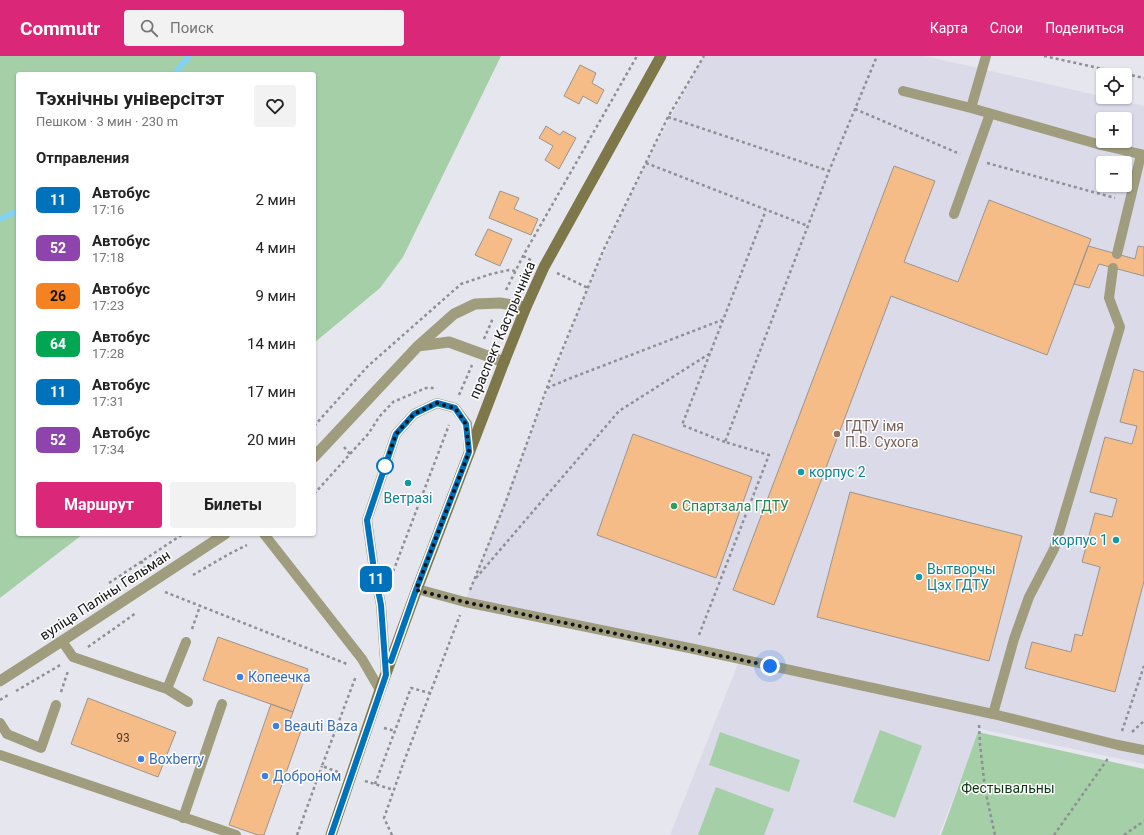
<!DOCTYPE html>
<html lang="ru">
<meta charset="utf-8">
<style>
:root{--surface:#fff;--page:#f2f2f2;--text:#222;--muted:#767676;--accent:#db2777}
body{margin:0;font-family:Roboto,sans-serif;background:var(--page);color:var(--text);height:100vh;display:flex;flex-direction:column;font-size:15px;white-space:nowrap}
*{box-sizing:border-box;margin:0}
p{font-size:13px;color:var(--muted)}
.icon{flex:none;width:22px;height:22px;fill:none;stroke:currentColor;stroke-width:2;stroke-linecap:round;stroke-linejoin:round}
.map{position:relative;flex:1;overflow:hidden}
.sheet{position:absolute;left:16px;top:16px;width:300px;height:464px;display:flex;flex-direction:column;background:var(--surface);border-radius:4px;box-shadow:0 1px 3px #0004}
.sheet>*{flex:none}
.badge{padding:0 8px;border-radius:6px;font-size:14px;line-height:26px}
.fabs{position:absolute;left:1096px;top:12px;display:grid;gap:8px}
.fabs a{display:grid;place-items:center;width:36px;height:36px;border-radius:4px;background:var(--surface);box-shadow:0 1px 3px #0004;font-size:20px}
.you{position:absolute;width:20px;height:20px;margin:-10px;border:3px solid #fff;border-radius:50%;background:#1a73e8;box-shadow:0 0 0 6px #1a73e833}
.map>.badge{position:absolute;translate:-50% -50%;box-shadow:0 0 0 2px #fff}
h2{padding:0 20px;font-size:15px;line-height:36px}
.round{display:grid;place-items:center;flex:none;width:42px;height:42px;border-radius:4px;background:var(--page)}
.summary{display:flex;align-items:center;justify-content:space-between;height:68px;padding:0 20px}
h1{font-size:19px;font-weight:700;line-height:30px}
.button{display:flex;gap:8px;margin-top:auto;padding:8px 20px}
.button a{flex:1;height:46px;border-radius:4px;background:var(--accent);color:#fff;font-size:16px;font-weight:700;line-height:46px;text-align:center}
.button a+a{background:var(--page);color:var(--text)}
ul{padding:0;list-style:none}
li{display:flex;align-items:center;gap:12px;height:48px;padding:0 20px}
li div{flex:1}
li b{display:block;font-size:15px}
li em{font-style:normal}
li .badge{min-width:44px;font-weight:700;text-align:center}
header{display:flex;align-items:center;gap:24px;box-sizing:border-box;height:56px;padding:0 20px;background:var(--accent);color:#fff}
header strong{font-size:19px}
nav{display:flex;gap:22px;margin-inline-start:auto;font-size:14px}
.search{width:280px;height:36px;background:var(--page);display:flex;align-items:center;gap:10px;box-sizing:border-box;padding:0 14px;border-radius:4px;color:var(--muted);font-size:15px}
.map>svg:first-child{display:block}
.built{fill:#dbdae9;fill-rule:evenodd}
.green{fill:#a5cfa7}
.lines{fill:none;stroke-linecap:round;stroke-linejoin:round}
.stream{stroke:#80d2f6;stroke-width:5.5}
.building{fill:#f6bc88;stroke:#9a948e}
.path{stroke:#8f8f95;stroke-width:2.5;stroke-dasharray:3 3;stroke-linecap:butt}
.service{stroke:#a09c7e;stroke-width:10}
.minor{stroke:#a09c7e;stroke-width:11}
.secondary{stroke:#7d774a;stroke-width:11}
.line-casing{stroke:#fff;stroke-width:9}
.line{stroke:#0072bc;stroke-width:6}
.walk{stroke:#131316;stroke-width:4;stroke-dasharray:0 7.2}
.education-dot{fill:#8d6e63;stroke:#fff;stroke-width:1.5}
.stop-dot{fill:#fff;stroke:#0072bc;stroke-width:2}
.culture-dot{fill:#0f9aa8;stroke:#fff;stroke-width:1.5}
.leisure-dot{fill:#2e9e5b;stroke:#fff;stroke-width:1.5}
.shop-dot{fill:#3f7fe0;stroke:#fff;stroke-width:1.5}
.labels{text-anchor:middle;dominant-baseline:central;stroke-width:3;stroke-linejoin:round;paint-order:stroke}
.number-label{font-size:12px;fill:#4c3d32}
.street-label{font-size:14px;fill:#131316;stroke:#fff}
.education-label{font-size:14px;fill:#785e54;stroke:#fff;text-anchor:start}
.culture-label{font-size:14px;fill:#0d838f;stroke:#fff;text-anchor:start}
.leisure-label{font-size:14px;fill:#27864d;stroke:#fff;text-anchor:start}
.shop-label{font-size:14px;fill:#366cbe;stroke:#fff;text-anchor:start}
.park-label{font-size:14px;fill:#0d3613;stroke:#fff}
</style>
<header>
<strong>Commutr</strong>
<div class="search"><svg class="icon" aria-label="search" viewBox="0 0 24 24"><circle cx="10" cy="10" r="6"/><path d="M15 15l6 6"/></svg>Поиск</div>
<nav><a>Карта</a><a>Слои</a><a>Поделиться</a></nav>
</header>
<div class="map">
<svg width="1144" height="779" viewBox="0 0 1144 779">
<rect width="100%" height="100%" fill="#e6e6ee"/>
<path class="built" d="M 704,0 L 925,0 L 1144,50 L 1144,708 L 980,673 L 939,779 L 670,779 L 740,603 L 465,546 L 588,232 L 646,107 ZM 1103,63 L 1125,63 L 1125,85 L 1103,85 ZM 1103,107 L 1125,107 L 1125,129 L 1103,129 Z"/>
<path class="green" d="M 0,0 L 501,0 L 403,201 L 380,232 L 314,287 L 314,18 L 18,18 L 18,478 L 83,478 L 0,542 Z
M 880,674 L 922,690 L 895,762 L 853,746 Z
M 720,676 L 800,704 L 789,736 L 709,709 Z
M 978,676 L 1144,713 L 1144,779 L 941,779 Z
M 716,731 L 774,753 L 764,779 L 698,779 Z"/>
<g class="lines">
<path class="stream" d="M 174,18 L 189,0
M 0,163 L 18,155"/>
</g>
<path class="building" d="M 580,9 L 596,17 L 592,27 L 604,34 L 597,48 L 583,40 L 579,48 L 564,40 Z
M 546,70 L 560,79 L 563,75 L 576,82 L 559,113 L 545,104 L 553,90 L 539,82 Z
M 894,110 L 935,125 L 904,206 L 958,226 L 989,144 L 1091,183 L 1047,299 L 891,240 L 774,549 L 733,534 Z
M 500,135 L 519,142 L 514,153 L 538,163 L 531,179 L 489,162 Z
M 488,173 L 512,183 L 500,210 L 475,199 Z
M 1088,190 L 1135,203 L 1138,190 L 1144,191 L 1144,220 L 1099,208 L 1089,232 L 1074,228 Z
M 1134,313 L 1144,316 L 1144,525 L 1115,636 L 1025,612 L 1032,586 L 1071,596 L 1075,578 L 1082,580 L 1100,511 L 1082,506 L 1095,457 L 1112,461 L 1117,443 L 1090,436 L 1105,381 L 1132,388 L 1137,370 L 1120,366 Z
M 633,378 L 752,421 L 716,522 L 597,479 Z
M 850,436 L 1022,480 L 989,605 L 817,561 Z
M 218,581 L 308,613 L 293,656 L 203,624 Z
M 88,642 L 176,676 L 158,721 L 71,688 Z
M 271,648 L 293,656 L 289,667 L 302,672 L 264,779 L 258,779 L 229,769 Z"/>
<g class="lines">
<path class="path" d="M 1044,0 L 1144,22
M 855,53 L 960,98
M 668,61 L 829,115
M 646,107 L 808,170
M 987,107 L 1115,142
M 523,200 L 531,204
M 557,217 L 588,232
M 506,234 L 523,200 L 637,0
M 484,283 L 493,262
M 547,332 L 571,322 L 722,264
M 459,339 L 472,309
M 314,370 L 368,310 L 461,228 L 491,218 L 509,214 L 516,215
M 725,386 L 682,369 L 766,154
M 344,391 L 350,398
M 314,438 L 369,377 L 379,361 L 393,346 L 426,332 L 434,332
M 141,505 L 146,513
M 193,519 L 229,498 L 247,489
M 391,521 L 449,369
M 476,522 L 619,355 L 709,298
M 109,527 L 183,478
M 470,534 L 506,445 L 549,326 L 603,195 L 668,61 L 704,0
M 165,536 L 347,608
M 192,573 L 200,550
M 699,579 L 769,399 L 725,386 L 829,115 L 855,53 L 877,0
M 88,591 L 136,557
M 16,635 L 62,608
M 61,636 L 68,615
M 0,644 L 8,639
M 979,669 L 980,688 L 985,733 L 995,779
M 384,672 L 395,675
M 1122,675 L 1144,610
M 1132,676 L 1144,665
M 338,716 L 322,710 L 356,620
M 365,725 L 394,734
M 375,728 L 411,632 L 430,637
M 297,779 L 322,710
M 392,779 L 384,762 L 403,708 L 460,559
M 1054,779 L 1109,701
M 1124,779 L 1144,765"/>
<path class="service" d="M 986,0 L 971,52 L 1101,89 L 1144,99
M 903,35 L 971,52
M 954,158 L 990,58
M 1117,198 L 1141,99
M 264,478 L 362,603 L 380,634
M 417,533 L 465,546 L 694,593 L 993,658 L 1118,689 L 1144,694
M 62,585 L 73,601 L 167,633 L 188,646
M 386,618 L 381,549 L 374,514 L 367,464 L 396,378 L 414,358 L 437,347 L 455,352 L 467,368 L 469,396
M 167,633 L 186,586
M 993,658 L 1014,583 L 1029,541 L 1054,493 L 1120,271 L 1109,242 L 1113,212
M 0,667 L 7,678 L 41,692 L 56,649
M 0,699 L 236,779
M 183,762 L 222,648"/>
<path class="minor" d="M 418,290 L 449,286 L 504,306
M 314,401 L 418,290 L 454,258 L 475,248 L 500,247 L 526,251
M 0,625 L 62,585 L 225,478"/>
<path class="secondary" d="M 331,779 L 380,634 L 417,533 L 504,306 L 526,251 L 544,211 L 661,0"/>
</g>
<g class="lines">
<g class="line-casing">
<path id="line" d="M 331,779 L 386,619 L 381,549 L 374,514 L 367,464 L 396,378 L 414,358 L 437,347 L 455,352 L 466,368 L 469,396 L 416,534 L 391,605"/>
</g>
<use href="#line" class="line"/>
<path class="walk" d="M 385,410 L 396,378 L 414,358 L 437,347 L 455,352 L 466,368 L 469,396 L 416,534 L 465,546 L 770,610"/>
</g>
<circle class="education-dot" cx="837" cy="378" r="4"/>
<circle class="stop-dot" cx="385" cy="410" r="8"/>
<g class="culture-dot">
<circle cx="801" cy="416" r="4"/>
<circle cx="408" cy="427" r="4"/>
<circle cx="1116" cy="484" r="4"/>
<circle cx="919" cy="521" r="4"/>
</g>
<circle class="leisure-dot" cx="674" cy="450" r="4"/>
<g class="shop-dot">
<circle cx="240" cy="621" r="4"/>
<circle cx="276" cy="670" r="4"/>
<circle cx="141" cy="703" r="4"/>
<circle cx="265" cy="720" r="4"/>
</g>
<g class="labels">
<g class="number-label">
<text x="123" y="682">93</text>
</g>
<g class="street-label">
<text transform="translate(502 274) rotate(-67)">праспект Кастрычніка</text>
<text transform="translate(105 539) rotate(-33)">вуліца Паліны Гельман</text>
</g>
<g class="education-label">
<text x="845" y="370">ГДТУ імя<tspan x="845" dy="16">П.В. Сухога</tspan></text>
</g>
<g class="culture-label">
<text x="809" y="416">корпус 2</text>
<text x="408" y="442" text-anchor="middle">Ветразі</text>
<text x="1108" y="484" text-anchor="end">корпус 1</text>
<text x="927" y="513">Вытворчы<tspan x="927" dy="16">Цэх ГДТУ</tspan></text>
</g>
<g class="leisure-label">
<text x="682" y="450">Спартзала ГДТУ</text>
</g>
<g class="shop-label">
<text x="248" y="621">Копеечка</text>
<text x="284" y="670">Beauti Baza</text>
<text x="149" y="703">Boxberry</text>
<text x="273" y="720">Доброном</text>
</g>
<g class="park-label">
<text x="1008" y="732">Фестывальны</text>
</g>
</g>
</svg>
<div class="fabs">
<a><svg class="icon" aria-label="locate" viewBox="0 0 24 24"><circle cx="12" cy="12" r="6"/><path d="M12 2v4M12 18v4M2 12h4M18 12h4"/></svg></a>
<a>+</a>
<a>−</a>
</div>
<div class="you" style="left:770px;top:610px"></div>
<b class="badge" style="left:376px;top:523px;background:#0072bc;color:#fff">11</b>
<section class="sheet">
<div class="summary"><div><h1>Тэхнічны універсітэт</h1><p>Пешком · 3 мин · 230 m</p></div><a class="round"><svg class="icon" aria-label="heart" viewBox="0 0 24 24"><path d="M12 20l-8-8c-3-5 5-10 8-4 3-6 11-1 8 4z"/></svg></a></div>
<h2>Отправления</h2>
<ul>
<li><span class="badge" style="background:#0072bc;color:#fff">11</span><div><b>Автобус</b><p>17:16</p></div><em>2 мин</em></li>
<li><span class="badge" style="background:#8e44ad;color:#fff">52</span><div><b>Автобус</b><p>17:18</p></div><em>4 мин</em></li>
<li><span class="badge" style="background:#f58220;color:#111">26</span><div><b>Автобус</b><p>17:23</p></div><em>9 мин</em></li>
<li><span class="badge" style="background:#00a651;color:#fff">64</span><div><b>Автобус</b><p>17:28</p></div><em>14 мин</em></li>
<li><span class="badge" style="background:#0072bc;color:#fff">11</span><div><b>Автобус</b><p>17:31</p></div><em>17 мин</em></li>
<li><span class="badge" style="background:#8e44ad;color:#fff">52</span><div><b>Автобус</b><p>17:34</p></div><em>20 мин</em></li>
</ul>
<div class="button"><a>Маршрут</a><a>Билеты</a></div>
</section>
</div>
